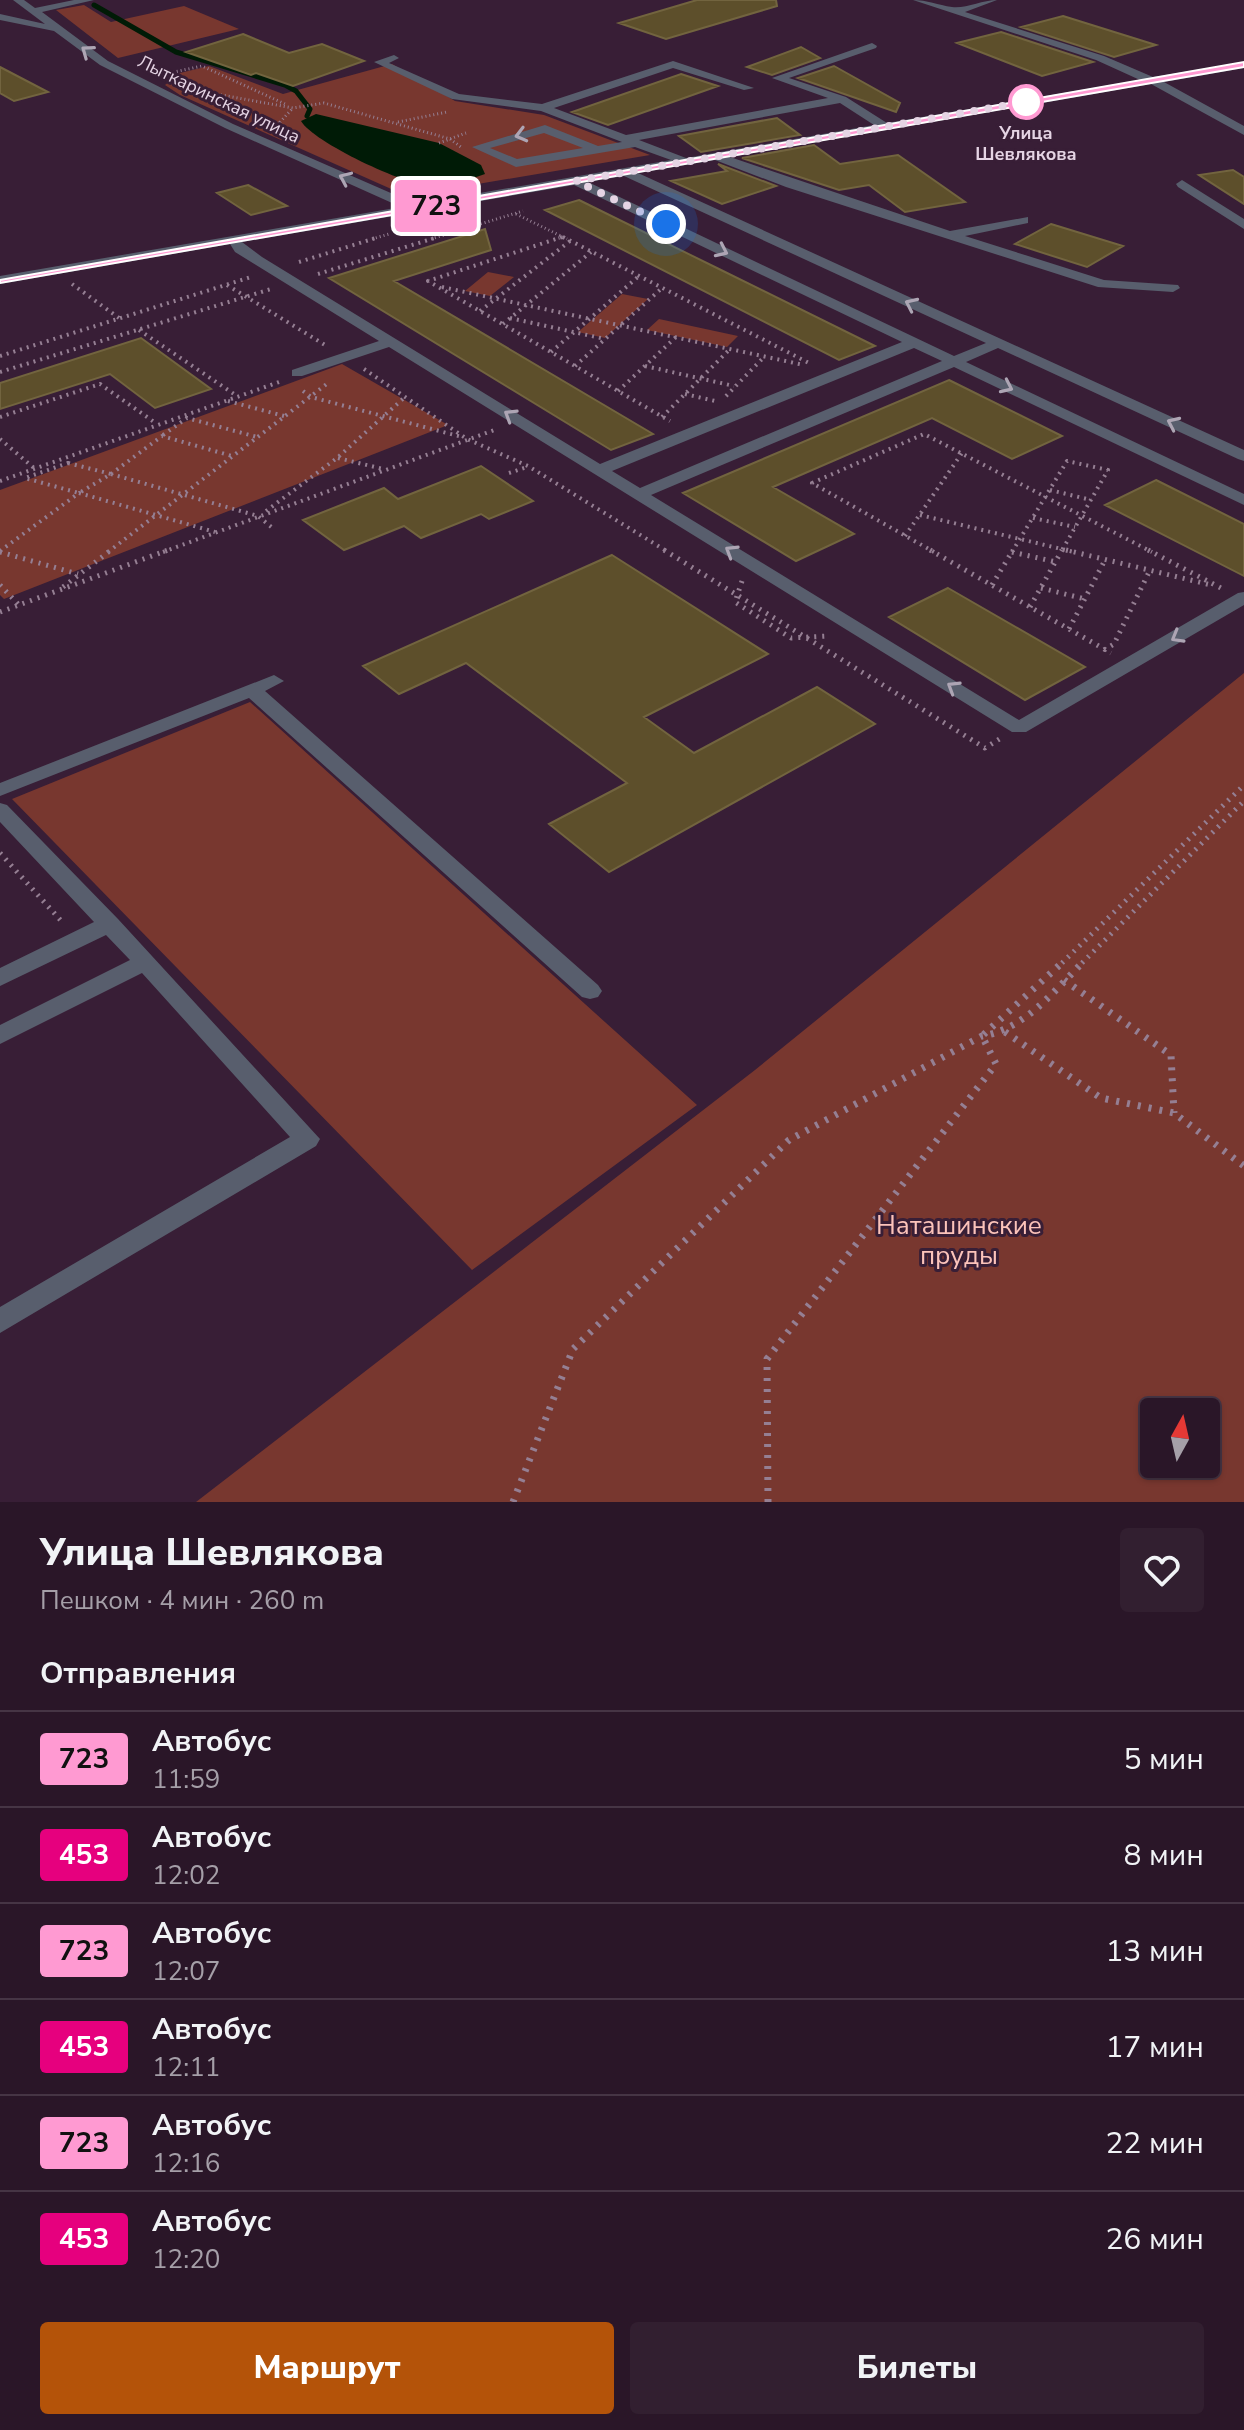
<!DOCTYPE html>
<html lang="ru">
<meta charset="utf-8">
<style>
:root{--surface:#2a1628;--page:#321f30;--text:#f1f3f6;--muted:#a59fa8;--line:#463545;--accent:#b45309}
body{margin:0;font-family:"Nunito Sans",sans-serif;background:var(--page);color:var(--text);height:100vh;display:flex;flex-direction:column;font-size:30px;white-space:nowrap}
*{box-sizing:border-box;margin:0}
p{font-size:26px;color:var(--muted)}
.icon{flex:none;width:44px;height:44px;fill:none;stroke:currentColor;stroke-width:2;stroke-linecap:round;stroke-linejoin:round}
.map{position:relative;height:1502px;overflow:hidden}
.panel{display:flex;flex-direction:column;background:var(--surface);flex:1}
.panel>*{flex:none}
.badge{padding:0 16px;border-radius:6px;font-size:28px;line-height:52px}
.needle{width:52px;rotate:8deg}
.controls{position:absolute;left:1140px;top:1398px;display:grid;gap:16px}
.controls a{display:grid;place-items:center;width:80px;height:80px;border-radius:8px;background:var(--surface);box-shadow:0 2px 6px #0004,0 0 0 2px var(--line);font-size:40px}
.you{position:absolute;width:40px;height:40px;margin:-20px;border:6px solid #fff;border-radius:50%;background:#1a73e8;box-shadow:0 0 0 12px #1a73e833}
.map>.badge{position:absolute;translate:-50% -50%;box-shadow:0 0 0 4px #fff}
h2{padding:0 40px;font-size:30px;line-height:72px}
.round{display:grid;place-items:center;flex:none;width:84px;height:84px;border-radius:8px;background:var(--page)}
.overview{display:flex;align-items:center;justify-content:space-between;height:136px;padding:0 40px}
h1{font-size:38px;font-weight:800;line-height:60px}
.primary-button{display:flex;gap:16px;margin-top:auto;padding:16px 40px}
.primary-button a{flex:1;height:92px;border-radius:8px;background:var(--accent);color:#fff;font-size:32px;font-weight:800;line-height:92px;text-align:center}
.primary-button a+a{background:var(--page);color:var(--text)}
ul{padding:0;list-style:none}
li{display:flex;align-items:center;gap:24px;height:96px;padding:0 40px;border-top:2px solid var(--line)}
li div{flex:1}
li b{display:block;font-size:30px}
li em{font-style:normal}
li .badge{min-width:88px;font-weight:700;text-align:center}
.map>svg:first-child{display:block}
.green{fill:#78372f;fill-rule:evenodd}
.water{fill:#001b06}
.lines{fill:none;stroke-linecap:round;stroke-linejoin:round}
.stream{stroke:#001b06;stroke-width:5}
.building{fill:#5d4f2b;stroke:#72643f;stroke-width:2}
.path-far3{stroke:#957f93;stroke-width:3;stroke-dasharray:1 3;stroke-linecap:butt}
.path-far2{stroke:#957f93;stroke-width:4;stroke-dasharray:2 5;stroke-linecap:butt}
.path-far1{stroke:#957f93;stroke-width:5;stroke-dasharray:2 6;stroke-linecap:butt}
.path{stroke:#957f93;stroke-width:7;stroke-dasharray:3 8;stroke-linecap:butt}
.minor{fill:#585e6d;fill-rule:evenodd}
.oneway{stroke:#ada5b4}
.line{fill:#ff9ad2;stroke:#fff;stroke-width:2}
.walk{stroke:#e5d4e4;stroke-width:8;stroke-dasharray:0 14.4}
.stop-dot{fill:#fff;stroke:#ff9ad2;stroke-width:4}
.labels{text-anchor:middle;dominant-baseline:central;stroke-width:6;stroke-linejoin:round;paint-order:stroke}
.far-street-label{font-size:18px;fill:#e5d4e4;stroke:#381e36}
.far-stop-label{font-size:18px;font-weight:bold;fill:#e5d4e4;stroke:#381e36}
.near-park-label{font-size:26px;fill:#fcc3ba;stroke:#381e36}
</style>
<div class="map">
<svg width="1244" height="1502" viewBox="0 0 1244 1502">
<rect width="100%" height="100%" fill="#381e36"/>
<path class="green" d="M 84,5 L 111,22 L 184,6 L 239,29 L 118,58 L 56,10 Z
M 392,64 L 455,101 L 544,115 L 650,155 L 407,196 L 180,95 L 165,85 L 180,73 L 209,66 L 283,94 Z
M 488,272 L 514,277 L 490,296 L 465,291 Z
M 622,294 L 648,299 L 605,338 L 578,332 Z
M 659,319 L 738,336 L 727,347 L 647,330 Z
M 342,364 L 448,425 L 4,599 L 0,595 L 0,490 Z
M 1244,673 L 1244,1502 L 196,1502 L 755,1070 ZM 1154,1412 L 1206,1412 L 1206,1464 L 1154,1464 Z
M 250,702 L 697,1105 L 472,1270 L 12,799 Z"/>
<path class="water" d="M 316,114 L 439,143 L 481,165 L 485,174 C 468,180 449,186 431,186 C 406,186 313,142 301,121 Z"/>
<g class="lines">
<path class="stream" d="M 94,5 L 176,52 L 285,85 L 296,91 L 310,109 L 307,116"/>
</g>
<path class="building" d="M 697,0 L 776,0 L 777,6 L 666,39 L 619,23 Z
M 1063,16 L 1156,45 L 1114,57 L 1021,27 Z
M 1001,32 L 1093,62 L 1042,76 L 957,43 Z
M 243,34 L 289,53 L 322,44 L 364,61 L 293,86 L 256,73 L 251,75 L 186,52 Z
M 801,47 L 820,58 L 772,75 L 747,67 Z
M 834,66 L 900,103 L 896,112 L 798,78 Z
M 0,67 L 48,92 L 14,101 L 0,93 Z
M 681,74 L 718,86 L 608,125 L 572,112 Z
M 777,118 L 800,135 L 701,152 L 679,136 Z
M 814,145 L 840,164 L 898,155 L 965,202 L 905,212 L 869,185 L 839,190 L 742,158 Z
M 718,164 L 776,186 L 722,204 L 671,181 L 727,171 Z
M 1233,170 L 1244,177 L 1244,204 L 1199,175 Z
M 248,185 L 287,206 L 251,215 L 217,193 Z
M 579,200 L 719,269 L 875,346 L 839,360 L 545,210 Z
M 1051,224 L 1123,246 L 1087,267 L 1015,244 Z
M 485,229 L 491,250 L 394,281 L 653,434 L 611,450 L 329,278 Z
M 141,338 L 211,389 L 155,408 L 110,374 L 0,409 L 0,383 Z
M 949,380 L 1062,436 L 1012,459 L 932,418 L 773,487 L 854,534 L 796,561 L 683,493 Z
M 481,466 L 533,501 L 489,519 L 481,514 L 421,538 L 404,526 L 344,550 L 303,520 L 384,488 L 398,499 Z
M 1156,480 L 1244,524 L 1244,576 L 1105,505 Z
M 612,555 L 768,654 L 644,717 L 694,753 L 817,687 L 875,724 L 609,872 L 549,824 L 627,783 L 466,663 L 399,694 L 363,666 Z
M 948,588 L 1085,667 L 1025,700 L 889,617 Z"/>
<g class="lines">
<path class="path-far3" d="M 165,74 L 202,66 L 285,104
M 205,92 L 293,108 L 324,103 L 450,139 L 461,147
M 398,122 L 447,112
M 287,132 L 280,122 L 293,108
M 439,143 L 466,133
M 516,214 L 563,237 L 556,239
M 563,237 L 567,239
M 372,239 L 389,234
M 431,239 L 523,211"/>
<path class="path-far2" d="M 562,237 L 428,281 L 670,421
M 563,237 L 811,364
M 299,262 L 379,237
M 318,274 L 438,237
M 72,284 L 119,318
M 227,285 L 325,345
M 442,287 L 804,365
M 480,311 L 570,241
M 510,318 L 605,339
M 503,324 L 591,252
M 139,330 L 237,396
M 551,352 L 639,276
M 0,356 L 251,277
M 575,366 L 662,288
M 645,366 L 734,386
M 364,369 L 467,439 L 528,466 L 668,552
M 0,372 L 271,289
M 303,391 L 311,397 L 462,437
M 618,391 L 676,337
M 685,394 L 715,401
M 726,396 L 765,356
M 228,401 L 284,416
M 0,417 L 100,384 L 157,424
M 662,417 L 730,349
M 163,435 L 187,418 L 257,437
M 0,439 L 34,468
M 338,458 L 383,469
M 68,463 L 111,474 L 79,493 L 25,478 Z
M 509,473 L 527,467
M 111,474 L 258,516 L 275,530
M 111,474 L 162,436 L 232,456
M 0,481 L 282,381
M 1050,490 L 1091,500
M 266,511 L 337,458 L 405,397
M 920,515 L 1074,552
M 1033,518 L 1075,527
M 905,536 L 962,453
M 0,551 L 79,493 L 215,532
M 108,552 L 328,383
M 163,552 L 497,429
M 934,552 L 812,483 L 924,434 L 1152,552
M 1012,552 L 1067,461 L 1108,470 L 1061,552"/>
<path class="path-far1" d="M 664,550 L 985,748 L 1001,738
M 930,550 L 1111,653
M 1066,550 L 1211,585
M 1148,550 L 1221,588
M 0,552 L 78,574
M 1012,552 L 1056,562
M 742,581 L 735,602 L 791,638 L 828,636
M 0,585 L 19,605
M 992,585 L 1013,550
M 63,587 L 111,550
M 1041,588 L 1085,599
M 1030,607 L 1062,550
M 0,612 L 168,550
M 1069,629 L 1105,560
M 1104,650 L 1114,644 L 1150,570
M 0,853 L 64,924
M 1062,963 L 1244,785
M 1082,963 L 1244,801"/>
<path class="path" d="M 1064,980 L 1171,1055 L 1174,1113
M 1005,1032 L 1101,1098 L 1174,1113 L 1244,1166
M 513,1502 L 573,1349 L 789,1140 L 982,1036 C 1025,1029 1054,991 1084,961
M 768,1502 L 767,1359 L 996,1064 L 982,1036 L 1064,961"/>
<path class="minor" d="M 13,0 L 24,0 L 35,8 L 74,0 L 94,0 L 42,12 L 108,61 L 233,124 L 416,204 L 671,160 L 635,147 L 516,167 L 472,147 L 545,125 L 598,146 L 622,142 L 541,111 L 452,99 L 374,62 L 394,55 L 399,58 L 389,63 L 459,94 L 542,104 L 673,61 L 754,88 L 744,90 L 673,68 L 554,108 L 626,135 L 828,98 L 772,78 L 872,43 L 877,46 L 876,48 L 789,78 L 846,97 L 887,123 L 1140,80 L 1096,60 L 913,0 C 927,0 938,5 952,7 C 965,9 982,0 997,0 L 965,12 L 1104,56 L 1153,77 L 1244,62 L 1244,68 L 1164,82 L 1244,126 L 1244,135 L 1151,84 L 730,157 L 950,231 L 1028,217 L 1028,223 L 965,236 L 1104,280 L 1178,285 L 1180,288 L 1173,292 L 1098,287 L 786,187 L 715,160 L 638,173 L 1244,450 L 1244,461 L 1238,459 L 998,348 L 966,362 L 1244,494 L 1244,505 L 954,367 L 651,495 L 1019,720 L 1238,593 L 1244,592 L 1244,605 L 1026,732 L 1012,732 L 389,347 L 302,376 L 292,376 L 292,370 L 379,341 L 235,252 L 230,244 L 0,284 L 0,276 L 401,207 L 225,128 L 100,65 L 54,31 L 0,20 L 0,14 L 45,24 ZM 840,103 L 874,125 L 686,158 L 639,140 ZM 544,133 L 583,148 L 517,159 L 490,148 ZM 624,176 L 986,343 L 954,356 L 588,182 ZM 574,185 L 902,342 L 600,464 L 262,257 L 242,242 ZM 914,348 L 942,361 L 640,488 L 612,471 Z
M 1182,180 L 1244,219 L 1244,229 L 1178,187 L 1176,184 Z
M 274,675 L 284,681 L 265,691 L 598,985 L 602,991 L 598,997 L 590,999 L 582,997 L 249,698 L 0,796 L 0,783 Z
M 0,803 L 7,805 L 118,919 L 320,1139 L 316,1146 L 0,1333 L 0,1307 L 290,1137 L 142,973 L 0,1044 L 0,1025 L 130,960 L 106,935 L 0,986 L 0,968 L 94,922 L 0,822 Z"/>
</g>
<defs><path id="oneway-chevron" d="M-2-3.5L2.5 0L-2 3.5" fill="none" stroke-width="1.6" stroke-linecap="round" stroke-linejoin="round" transform="scale(2)"/></defs>
<g class="oneway">
<use href="#oneway-chevron" transform="translate(87 51) rotate(-144)"/>
<use href="#oneway-chevron" transform="translate(521 135) rotate(165)"/>
<use href="#oneway-chevron" transform="translate(345 178) rotate(-156)"/>
<use href="#oneway-chevron" transform="translate(722 251) rotate(25)"/>
<use href="#oneway-chevron" transform="translate(911 304) rotate(-155)"/>
<use href="#oneway-chevron" transform="translate(1007 387) rotate(25)"/>
<use href="#oneway-chevron" transform="translate(510 415) rotate(-148)"/>
<use href="#oneway-chevron" transform="translate(1173 423) rotate(-155)"/>
<use href="#oneway-chevron" transform="translate(731 551) rotate(-148)"/>
<use href="#oneway-chevron" transform="translate(1177 637) rotate(150)"/>
<use href="#oneway-chevron" transform="translate(953 687) rotate(-148)"/>
</g>
<path class="line" d="M 1244,62 L 1244,67 L 0,283 L 0,280 Z"/>
<g class="lines">
<path class="walk" d="M 666,224 L 576,181 L 1037,100 L 1026,102"/>
</g>
<circle class="stop-dot" cx="1026" cy="102" r="16"/>
<g class="labels">
<g class="far-street-label">
<text transform="translate(219 99) rotate(26)">Лыткаринская улица</text>
</g>
<g class="far-stop-label">
<text x="1026" y="133">Улица<tspan x="1026" dy="21">Шевлякова</tspan></text>
</g>
<g class="near-park-label">
<text x="959" y="1225">Наташинские<tspan x="959" dy="30">пруды</tspan></text>
</g>
</g>
</svg>
<div class="controls">
<a><svg class="needle" viewBox="-14 -14 28 28"><path d="M0-13l5 13h-10z" fill="#e53935"/><path d="M0 13l5-13h-10z" fill="#a59fa8"/></svg></a>
</div>
<div class="you" style="left:666px;top:224px"></div>
<b class="badge" style="left:436px;top:206px;background:#ff9ad2;color:#111">723</b>
</div>
<section class="panel">
<div class="overview"><div><h1>Улица Шевлякова</h1><p>Пешком · 4 мин · 260 m</p></div><a class="round"><svg class="icon" aria-label="heart" viewBox="0 0 24 24"><path d="M12 20l-8-8c-3-5 5-10 8-4 3-6 11-1 8 4z"/></svg></a></div>
<h2>Отправления</h2>
<ul>
<li><span class="badge" style="background:#ff9ad2;color:#111">723</span><div><b>Автобус</b><p>11:59</p></div><em>5 мин</em></li>
<li><span class="badge" style="background:#e6007e;color:#fff">453</span><div><b>Автобус</b><p>12:02</p></div><em>8 мин</em></li>
<li><span class="badge" style="background:#ff9ad2;color:#111">723</span><div><b>Автобус</b><p>12:07</p></div><em>13 мин</em></li>
<li><span class="badge" style="background:#e6007e;color:#fff">453</span><div><b>Автобус</b><p>12:11</p></div><em>17 мин</em></li>
<li><span class="badge" style="background:#ff9ad2;color:#111">723</span><div><b>Автобус</b><p>12:16</p></div><em>22 мин</em></li>
<li><span class="badge" style="background:#e6007e;color:#fff">453</span><div><b>Автобус</b><p>12:20</p></div><em>26 мин</em></li>
</ul>
<div class="primary-button"><a>Маршрут</a><a>Билеты</a></div>
</section>
